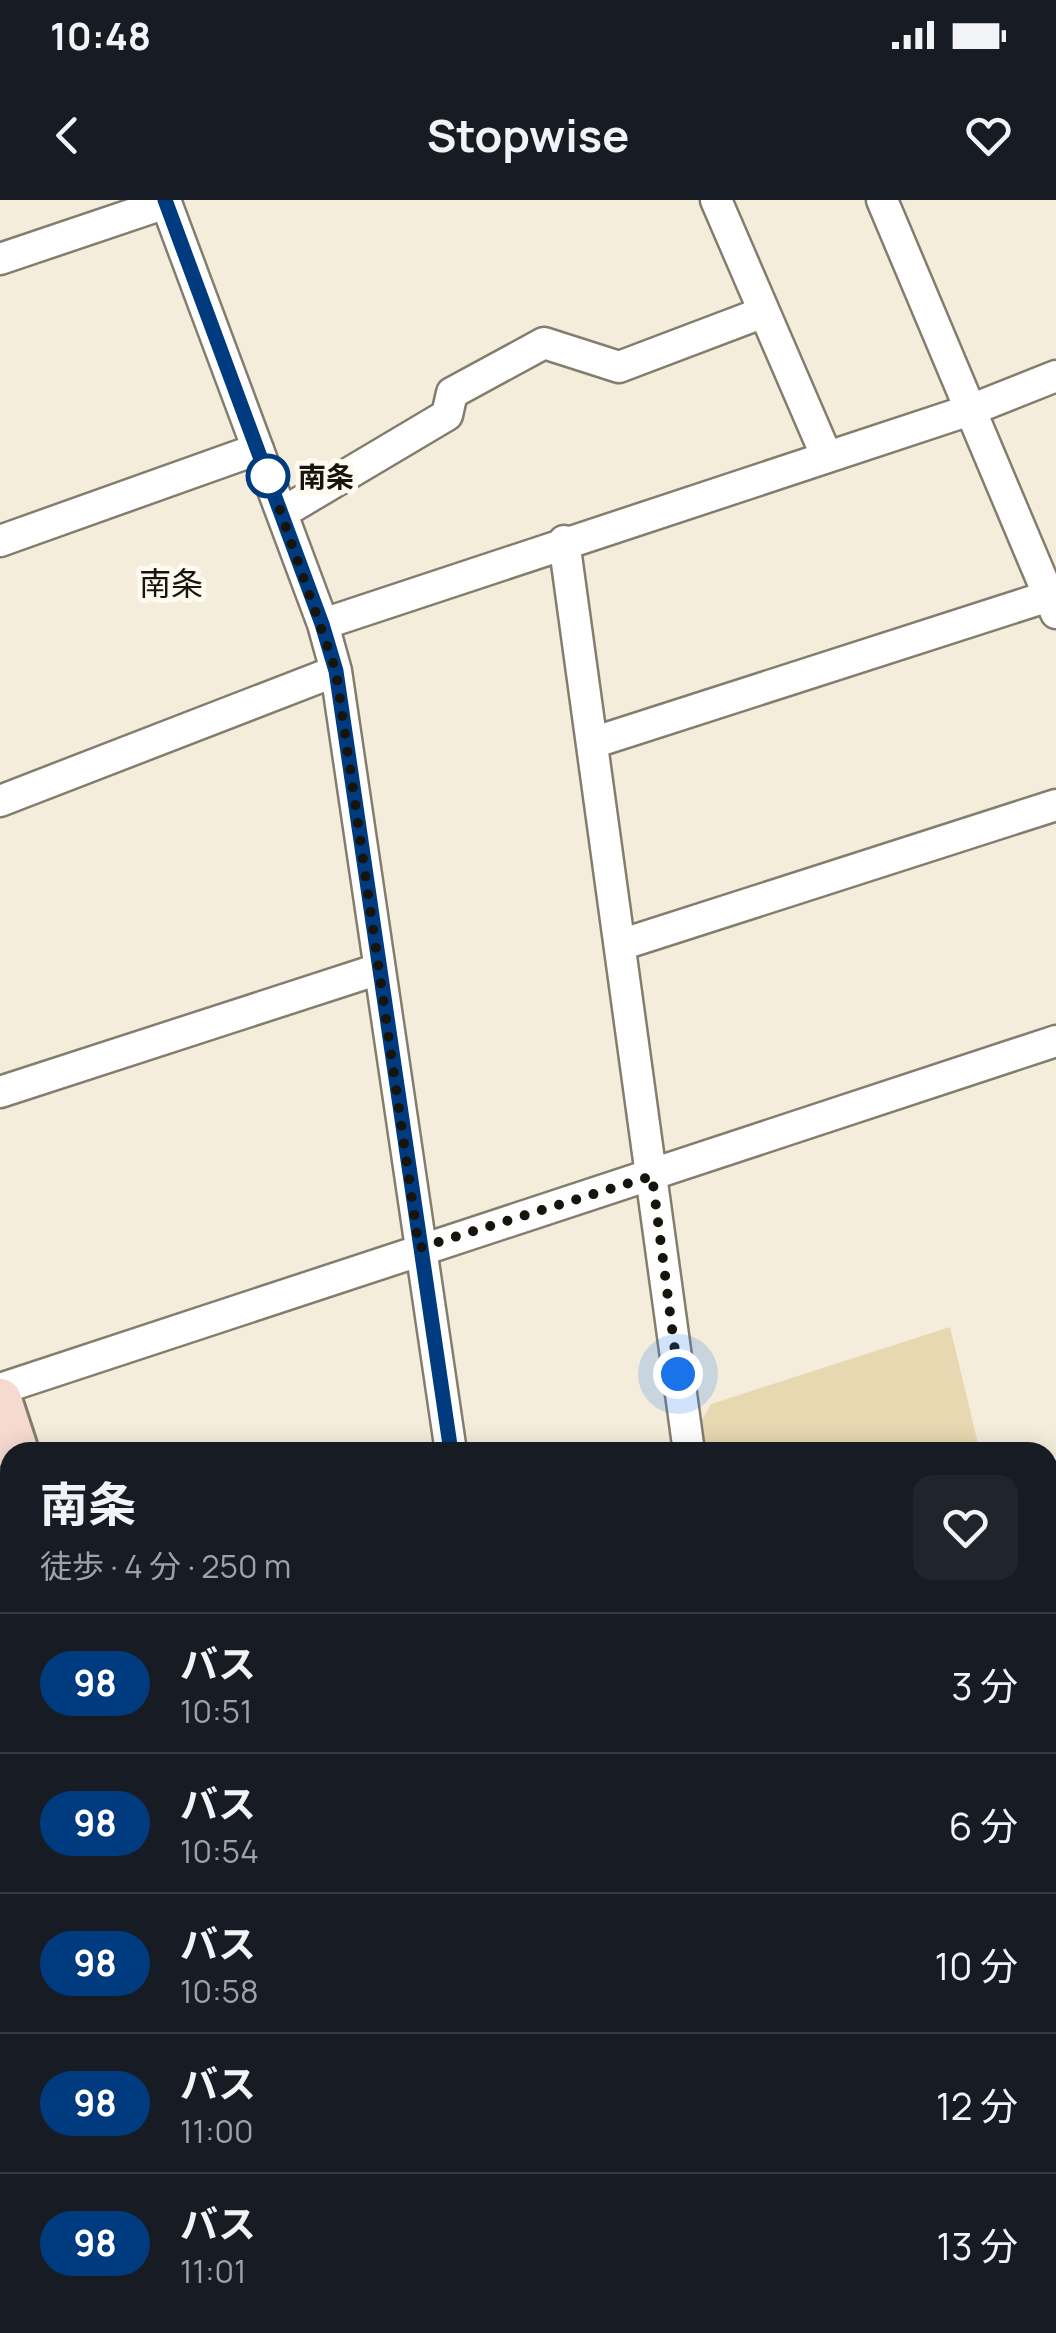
<!DOCTYPE html>
<html lang="ja">
<meta charset="utf-8">
<style>
:root{--surface:#171b24;--page:#20242c;--text:#f1f3f6;--muted:#9ea1a6;--line:#363941}
body{margin:0;font-family:Manrope,"Noto Sans JP",sans-serif;background:var(--page);color:var(--text);height:100vh;display:flex;flex-direction:column;font-size:38px;white-space:nowrap}
*{box-sizing:border-box;margin:0}
p{font-size:32px;color:var(--muted)}
.icon{flex:none;width:55px;height:55px;fill:none;stroke:currentColor;stroke-width:2;stroke-linecap:round;stroke-linejoin:round}
.map{position:relative;flex:1;overflow:hidden}
.sheet{position:absolute;left:0px;top:1242px;width:1058px;height:892px;display:flex;flex-direction:column;background:var(--surface);border-radius:30px 30px 0 0;box-shadow:0 5px 25px #0003}
.sheet>*{flex:none}
.badge{padding:0 20px;border-radius:32px;font-size:35px;line-height:65px}
.you{position:absolute;width:50px;height:50px;margin:-25px;border:8px solid #fff;border-radius:50%;background:#1a73e8;box-shadow:0 0 0 15px #1a73e833}
.map>.badge{position:absolute;translate:-50% -50%;box-shadow:0 0 0 5px #fff}
.round{display:grid;place-items:center;flex:none;width:105px;height:105px;border-radius:20px;background:var(--page)}
.overview{display:flex;align-items:center;justify-content:space-between;height:170px;padding:0 40px}
h1{font-size:48px;font-weight:700;line-height:75px}
ul{padding:0;list-style:none}
li{display:flex;align-items:center;gap:30px;height:140px;padding:0 40px;border-top:2px solid var(--line)}
li div{flex:1}
li b{display:block;font-size:38px}
li em{font-style:normal}
li .badge{min-width:110px;font-weight:700;text-align:center}
.status{display:flex;justify-content:space-between;align-items:center;height:70px;padding:0 50px;background:var(--surface);direction:ltr}
.status svg{height:28px;fill:currentColor}
header{display:flex;justify-content:space-between;align-items:center;height:130px;padding:0 40px;background:var(--surface);font-size:45px;font-weight:700}
.map>svg:first-child{display:block}
.green{fill:#e8d8b1}
.lines{fill:none;stroke-linecap:round;stroke-linejoin:round}
.street-casing{stroke:#847d6e;stroke-width:35}
.secondary-casing{stroke:#847d6e;stroke-width:48}
.highway-casing{stroke:#9a5c45;stroke-width:58}
.street{stroke:#fff;stroke-width:30}
.secondary{stroke:#f6dad0;stroke-width:42}
.highway{stroke:#e08263;stroke-width:52}
.line-casing{stroke:#fff;stroke-width:22}
.line{stroke:#003b80;stroke-width:15}
.walk{stroke:#17140e;stroke-width:10;stroke-dasharray:0 18}
.stop-dot{fill:#fff;stroke:#003b80;stroke-width:5}
.labels{text-anchor:middle;dominant-baseline:central;stroke-width:10;stroke-linejoin:round;paint-order:stroke}
.stop-label{font-size:28px;font-weight:bold;fill:#17140e;stroke:#fffaf0;text-anchor:start}
.quarter-label{font-size:32px;fill:#17140e;stroke:#fffaf0}
</style>
<div class="status"><b>10:48</b><svg viewBox="0 0 49 12"><path d="M0 12V9h3v3zM5 12V6h3v6zM10 12V3h3v9zM15 12V0h3v12zM26 1h20v11H26zM47 4h2v5h-2z"/></svg></div>
<header><svg class="icon" aria-label="back" viewBox="0 0 24 24"><path d="M15 5l-7 7 7 7"/></svg>Stopwise<svg class="icon" aria-label="heart" viewBox="0 0 24 24"><path d="M12 20l-8-8c-3-5 5-10 8-4 3-6 11-1 8 4z"/></svg></header>
<div class="map">
<svg width="1056" height="2133" viewBox="0 0 1056 2133">
<rect width="100%" height="100%" fill="#f4eddc"/>
<path class="green" d="M 950,1127 L 980,1252 L 704,1252 L 700,1223 L 711,1204 Z"/>
<g class="lines">
<g class="street-casing">
<path id="street" d="M 165,0 L 323,424 L 336,471 L 451,1252
M 716,0 L 826,255
M 882,0 L 1056,413
M 0,59 L 166,3
M 282,313 L 447,215 L 452,193 L 544,143 L 619,167 L 764,112
M 0,341 L 258,249
M 564,341 L 689,1252
M 323,424 L 973,209 L 1056,176
M 592,543 L 1049,396
M 0,601 L 336,471
M 620,745 L 1056,605
M 0,892 L 379,769
M 0,1189 L 1056,841
M 1048,1312 L 1056,1309
M 1048,1540 L 1056,1537
M 0,1762 L 10,1759
M 1048,1771 L 1056,1768
M 584,2125 L 585,2133"/>
</g>
<g class="secondary-casing">
<path id="secondary" d="M 0,1200 L 17,1252
M 289,2125 L 291,2133"/>
</g>
<g class="highway-casing">
<path id="highway" d="M 1048,2015 L 1056,2013
M 1048,2082 L 1056,2079
M 672,2133 L 698,2125
M 895,2133 L 919,2125"/>
</g>
<use href="#street" class="street"/>
<use href="#secondary" class="secondary"/>
<use href="#highway" class="highway"/>
</g>
<g class="lines">
<g class="line-casing">
<path id="line" d="M 165,0 L 322,424 L 336,471 L 451,1252"/>
</g>
<use href="#line" class="line"/>
<path class="walk" d="M 268,276 L 336,471 L 419,1048 L 652,976 L 678,1174"/>
</g>
<circle class="stop-dot" cx="268" cy="276" r="20"/>
<g class="labels">
<g class="stop-label">
<text x="298" y="276">南条</text>
</g>
<g class="quarter-label">
<text x="171" y="383">南条</text>
</g>
</g>
</svg>
<div class="you" style="left:678px;top:1174px"></div>
<section class="sheet">
<div class="overview"><div><h1>南条</h1><p>徒歩 · 4 分 · 250 m</p></div><a class="round"><svg class="icon" aria-label="heart" viewBox="0 0 24 24"><path d="M12 20l-8-8c-3-5 5-10 8-4 3-6 11-1 8 4z"/></svg></a></div>
<ul>
<li><span class="badge" style="background:#003b80;color:#fff">98</span><div><b>バス</b><p>10:51</p></div><em>3 分</em></li>
<li><span class="badge" style="background:#003b80;color:#fff">98</span><div><b>バス</b><p>10:54</p></div><em>6 分</em></li>
<li><span class="badge" style="background:#003b80;color:#fff">98</span><div><b>バス</b><p>10:58</p></div><em>10 分</em></li>
<li><span class="badge" style="background:#003b80;color:#fff">98</span><div><b>バス</b><p>11:00</p></div><em>12 分</em></li>
<li><span class="badge" style="background:#003b80;color:#fff">98</span><div><b>バス</b><p>11:01</p></div><em>13 分</em></li>
</ul>
</section>
</div>
